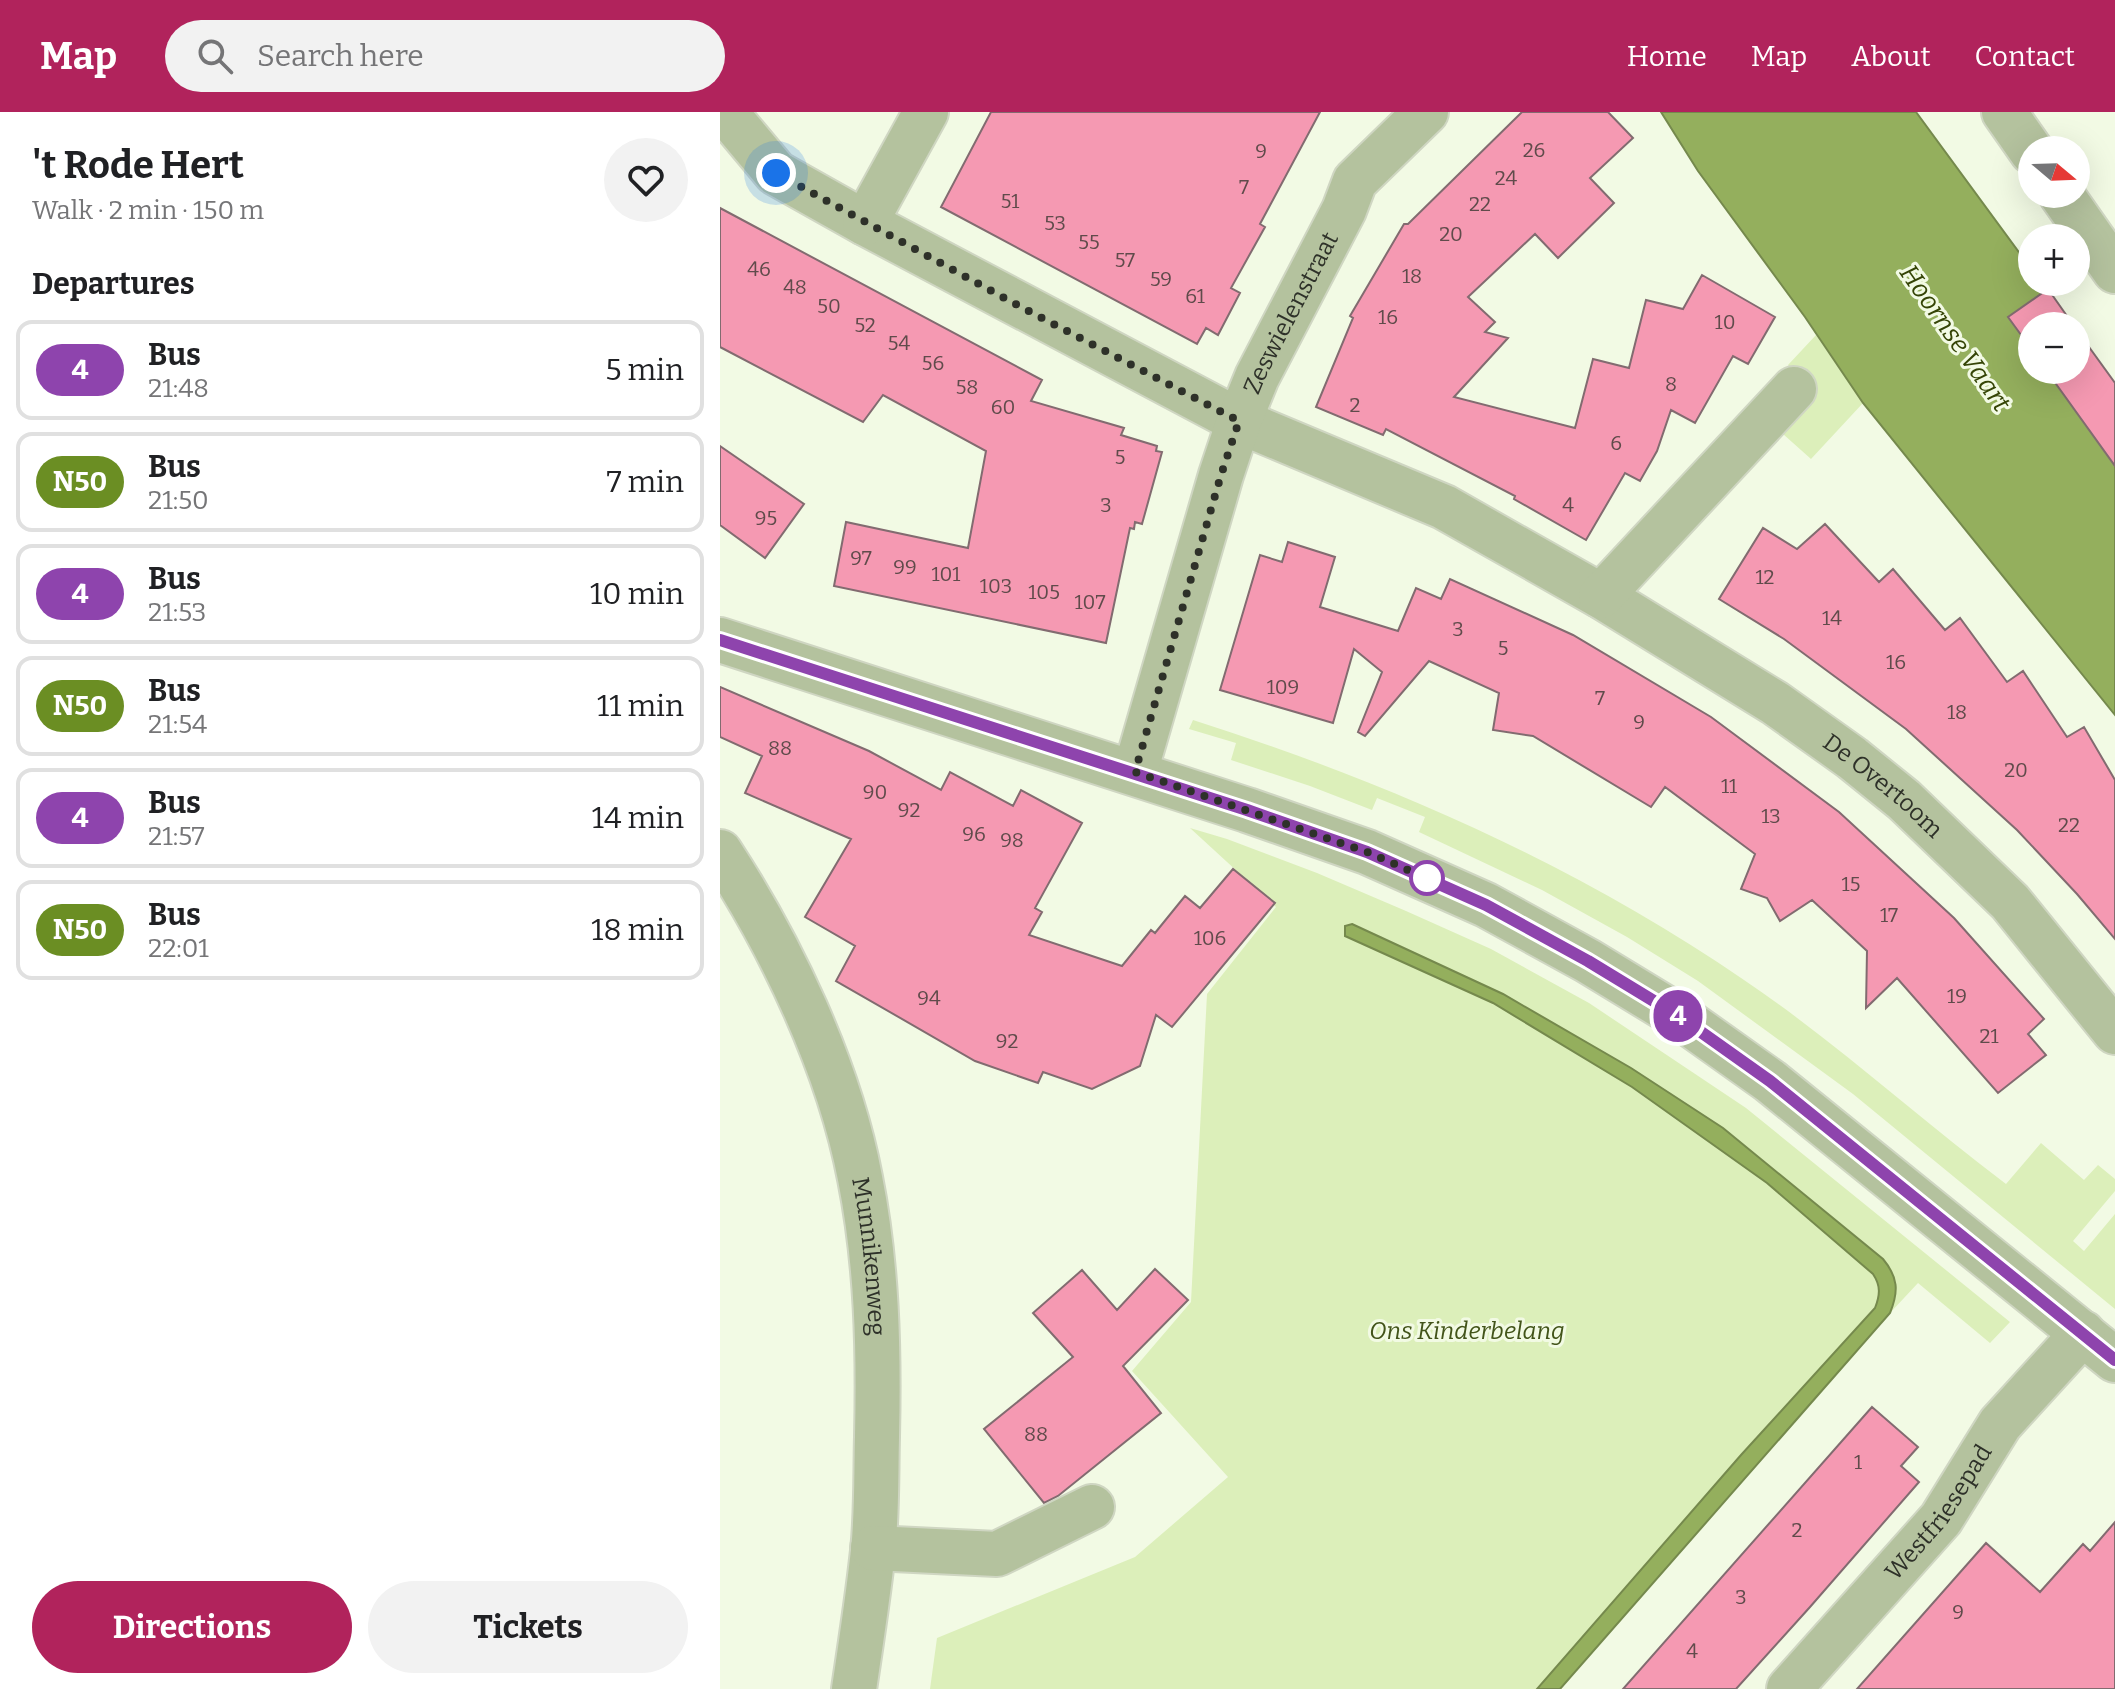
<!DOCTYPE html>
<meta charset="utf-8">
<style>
:root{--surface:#fff;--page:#f2f2f2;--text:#202124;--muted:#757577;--line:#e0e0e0;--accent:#b1235c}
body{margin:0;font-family:Bitter,serif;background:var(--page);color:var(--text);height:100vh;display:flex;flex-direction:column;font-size:30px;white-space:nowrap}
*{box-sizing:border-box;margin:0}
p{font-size:26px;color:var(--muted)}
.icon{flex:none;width:44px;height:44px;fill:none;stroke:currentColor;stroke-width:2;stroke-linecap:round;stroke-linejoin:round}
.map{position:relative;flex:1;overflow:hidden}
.details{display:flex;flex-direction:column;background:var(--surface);width:720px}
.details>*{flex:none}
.badge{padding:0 16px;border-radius:26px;font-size:28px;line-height:52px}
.needle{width:52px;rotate:109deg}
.buttons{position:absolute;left:1298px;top:24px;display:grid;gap:16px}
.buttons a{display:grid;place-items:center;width:72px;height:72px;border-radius:50%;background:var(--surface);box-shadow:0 8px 32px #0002;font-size:40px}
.you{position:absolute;width:40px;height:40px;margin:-20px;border:6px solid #fff;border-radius:50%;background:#1a73e8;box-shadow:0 0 0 12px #1a73e833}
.map>.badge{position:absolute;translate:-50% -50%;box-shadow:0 0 0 4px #fff}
h2{padding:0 32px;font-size:30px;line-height:72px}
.round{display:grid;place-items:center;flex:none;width:84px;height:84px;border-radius:42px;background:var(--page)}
.overview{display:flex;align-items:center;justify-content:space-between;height:136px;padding:0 32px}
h1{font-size:38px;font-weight:700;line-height:60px}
.action{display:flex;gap:16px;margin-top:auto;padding:16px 32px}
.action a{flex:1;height:92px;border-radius:48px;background:var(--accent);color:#fff;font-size:32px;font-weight:700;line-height:92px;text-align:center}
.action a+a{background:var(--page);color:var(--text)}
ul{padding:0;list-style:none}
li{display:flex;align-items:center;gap:24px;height:100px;margin:0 16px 12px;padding:0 16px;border:4px solid var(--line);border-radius:16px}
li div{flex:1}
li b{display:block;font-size:30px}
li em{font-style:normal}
li .badge{min-width:88px;font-weight:700;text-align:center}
header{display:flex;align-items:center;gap:48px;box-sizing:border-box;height:112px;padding:0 40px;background:var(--accent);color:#fff}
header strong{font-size:38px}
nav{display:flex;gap:44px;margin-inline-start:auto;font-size:28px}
.search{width:560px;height:72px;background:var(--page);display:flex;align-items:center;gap:20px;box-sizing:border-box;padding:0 28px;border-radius:44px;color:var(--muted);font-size:30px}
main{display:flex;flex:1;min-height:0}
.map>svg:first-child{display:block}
.green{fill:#dcefba}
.water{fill:#94af5d;stroke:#75894d;stroke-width:2}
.building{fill:#f599b2;stroke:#826b70;stroke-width:2}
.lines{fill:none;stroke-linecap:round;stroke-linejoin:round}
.minor-casing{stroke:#cfd6c2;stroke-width:48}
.minor{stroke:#b4c29e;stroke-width:44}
.line-casing{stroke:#fff;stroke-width:18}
.line{stroke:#8e44ad;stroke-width:12}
.walk{stroke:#2e3129;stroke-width:8;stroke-dasharray:0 14.4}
.stop-dot{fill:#fff;stroke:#8e44ad;stroke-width:4}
.labels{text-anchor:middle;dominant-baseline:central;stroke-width:6;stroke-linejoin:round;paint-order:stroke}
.number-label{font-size:20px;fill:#604b4b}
.street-label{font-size:24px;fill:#2e3129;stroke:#f2fae4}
.park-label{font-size:24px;font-style:italic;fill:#425419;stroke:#f2fae4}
.water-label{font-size:26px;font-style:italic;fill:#354506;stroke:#f2fae4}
</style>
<header>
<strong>Map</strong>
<div class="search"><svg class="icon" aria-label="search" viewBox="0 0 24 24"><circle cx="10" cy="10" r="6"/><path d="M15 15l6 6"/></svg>Search here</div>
<nav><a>Home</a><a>Map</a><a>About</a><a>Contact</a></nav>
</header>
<main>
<section class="details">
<div class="overview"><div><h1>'t Rode Hert</h1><p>Walk · 2 min · 150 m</p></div><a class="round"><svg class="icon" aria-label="heart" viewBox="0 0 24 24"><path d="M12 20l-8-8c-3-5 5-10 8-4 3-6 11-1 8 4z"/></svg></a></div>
<h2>Departures</h2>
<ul>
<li><span class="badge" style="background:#8e44ad;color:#fff">4</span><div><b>Bus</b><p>21:48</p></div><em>5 min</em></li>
<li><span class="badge" style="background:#6b8e23;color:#fff">N50</span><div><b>Bus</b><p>21:50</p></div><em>7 min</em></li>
<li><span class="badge" style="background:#8e44ad;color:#fff">4</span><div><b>Bus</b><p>21:53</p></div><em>10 min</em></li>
<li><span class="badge" style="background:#6b8e23;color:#fff">N50</span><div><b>Bus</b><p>21:54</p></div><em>11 min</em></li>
<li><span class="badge" style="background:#8e44ad;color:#fff">4</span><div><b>Bus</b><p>21:57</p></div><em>14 min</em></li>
<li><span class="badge" style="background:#6b8e23;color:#fff">N50</span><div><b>Bus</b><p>22:01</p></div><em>18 min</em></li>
</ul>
<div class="action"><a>Directions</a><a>Tickets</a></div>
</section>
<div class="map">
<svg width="1395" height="1577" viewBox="0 0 1395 1577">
<rect width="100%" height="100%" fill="#f2fae4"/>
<path class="green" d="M 1096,223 L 1143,291 L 1091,347 L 1063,322 L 1063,318 L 1097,281 L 1068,253 Z
M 473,608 C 668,670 854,752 1024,868 C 1116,930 1197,1005 1286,1072 L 1321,1031 L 1364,1068 L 1378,1053 L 1395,1067 L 1395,1079 L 1353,1129 L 1364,1139 L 1395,1102 L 1395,1197 L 1133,982 L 978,869 L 907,825 L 822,778 L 699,720 L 705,705 L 657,686 L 652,698 L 590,674 L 511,648 L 516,631 L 469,617 Z
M 470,716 L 507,727 L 597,761 L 686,799 L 771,837 L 869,891 L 1026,996 L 1290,1210 L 1270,1231 L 1198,1171 L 1170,1201 C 1179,1179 1178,1166 1163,1147 L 1003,1016 L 911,956 L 783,882 L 632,812 L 627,813 L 626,824 L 773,891 L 912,975 L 1047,1071 L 1154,1162 L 1160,1178 L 1155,1196 L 1021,1343 L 817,1577 L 210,1577 L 217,1526 L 415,1445 L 508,1365 L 412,1259 L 471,1190 L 487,882 L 556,795 Z"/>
<path class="water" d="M 941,0 L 1196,0 L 1312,158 L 1312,170 L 1321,170 L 1353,214 L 1312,214 L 1312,258 L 1356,258 L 1395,271 L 1395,603 L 1143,291 L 1085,205 L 978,59 Z
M 632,812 L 783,882 L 911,956 L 1003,1016 L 1163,1147 C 1178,1165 1179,1179 1170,1201 L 840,1577 L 817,1577 L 1021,1343 L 1155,1196 C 1160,1183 1161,1174 1153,1162 L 1047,1071 L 912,975 L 773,891 L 625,824 L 625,814 Z"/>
<path class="building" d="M 271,0 L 600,0 L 540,112 L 545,115 L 511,176 L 520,181 L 498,223 L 486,216 L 477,232 L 221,95 Z
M 802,0 L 888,0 L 913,26 L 870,66 L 894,91 L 838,146 L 815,122 L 748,185 L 775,210 L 765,220 L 788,226 L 734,285 L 855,316 L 873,247 L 909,256 L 926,188 L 963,197 L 982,163 L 1055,205 L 1028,252 L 1013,244 L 975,311 L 951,298 L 937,339 L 920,369 L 905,361 L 866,428 L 794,387 L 795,384 L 666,317 L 663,323 L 596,295 L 633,206 L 630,204 L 684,112 L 688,112 Z
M 0,96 L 322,268 L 311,289 L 404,316 L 401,323 L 437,334 L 436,339 L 442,340 L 422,412 L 415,410 L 414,417 L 410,416 L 386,531 L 114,474 L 126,410 L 248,436 L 266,339 L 163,283 L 143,310 L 0,235 Z
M 1328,177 L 1354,214 L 1312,214 L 1312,238 L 1288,205 Z
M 1356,217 L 1395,271 L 1395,354 L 1326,258 L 1356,258 Z
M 0,334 L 84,392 L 45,446 L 0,413 Z
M 1105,412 L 1159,470 L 1173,457 L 1225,518 L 1240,506 L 1287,570 L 1303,559 L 1347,625 L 1364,615 L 1395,668 L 1395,827 L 1357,782 L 1297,718 L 1186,617 L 1064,527 L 999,487 L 1043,416 L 1077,437 Z
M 568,430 L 615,445 L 600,495 L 678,519 L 696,476 L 721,487 L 730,467 L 853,523 L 991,605 L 1119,700 L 1234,806 L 1324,907 L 1308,922 L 1326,943 L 1278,981 L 1177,866 L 1146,896 L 1147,839 L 1092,788 L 1060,809 L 1047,786 L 1021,777 L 1035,742 L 945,675 L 931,695 L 813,624 L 773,618 L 779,581 L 709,549 L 645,624 L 638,620 L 662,560 L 634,537 L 613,611 L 500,578 L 540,443 L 562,450 Z
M 0,575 L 149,639 L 221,678 L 230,660 L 293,694 L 301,678 L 362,711 L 315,796 L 322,800 L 309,823 L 402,854 L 431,818 L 435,821 L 465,784 L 480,796 L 513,757 L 555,791 L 452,915 L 436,903 L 420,954 L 372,977 L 323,960 L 318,971 L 255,949 L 116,869 L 135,834 L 85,805 L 131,727 L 25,681 L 42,644 L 0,625 Z
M 435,1157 L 468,1188 L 403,1254 L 441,1301 L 338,1384 L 324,1391 L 264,1317 L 353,1245 L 313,1201 L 362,1158 L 397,1198 Z
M 1152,1295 L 1198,1335 L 1181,1354 L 1199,1370 L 1090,1495 L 1016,1577 L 903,1577 Z
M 1395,1410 L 1395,1577 L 1137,1577 L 1266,1431 L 1320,1480 L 1363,1432 L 1370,1439 Z"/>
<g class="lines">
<g class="minor-casing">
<g id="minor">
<path id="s1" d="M 5,0 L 56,61 L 145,111 L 519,309 L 724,395 L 881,484 L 1055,591 L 1132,646 L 1184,688 L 1290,790 L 1395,920"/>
<path d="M 1284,0 L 1312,40"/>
<path d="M 1341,82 L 1395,159"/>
<path d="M 145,111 L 206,0"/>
<path d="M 881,484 L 1074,277"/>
<path d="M 0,528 L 527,698 L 647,740 L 766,793 L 868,849 L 960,905 L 1050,969 L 1395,1248"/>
<path id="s2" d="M 415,660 L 501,363 L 519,309 L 537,265 L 624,98 L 635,69 L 706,0"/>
<path id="s3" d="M 0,740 C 62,835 119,955 140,1066 C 157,1152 159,1237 157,1325 C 156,1362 157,1402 153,1439 C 148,1485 141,1531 134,1577"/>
<path d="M 153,1436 L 277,1442 L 372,1395"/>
<path id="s4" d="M 1069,1577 L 1221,1407 L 1280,1312 L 1363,1221"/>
</g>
</g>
<use href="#minor" class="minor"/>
</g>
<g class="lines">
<g class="line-casing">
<path id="line" d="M 0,528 L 527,698 L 647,740 L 766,793 L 868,849 L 960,905 L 1050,969 L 1395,1248"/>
</g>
<use href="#line" class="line"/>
<path class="walk" d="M 56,61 L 301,195 L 519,309 L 501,363 L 415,660 L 647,740 L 711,768 L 707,766"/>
</g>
<circle class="stop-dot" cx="707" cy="766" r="16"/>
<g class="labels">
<g class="number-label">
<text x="814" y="38">26</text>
<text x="541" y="39">9</text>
<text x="786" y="66">24</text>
<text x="524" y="75">7</text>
<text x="290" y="89">51</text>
<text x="760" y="92">22</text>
<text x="335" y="111">53</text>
<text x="731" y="122">20</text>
<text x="369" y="130">55</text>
<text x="405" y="148">57</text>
<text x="39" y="157">46</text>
<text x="692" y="164">18</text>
<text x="441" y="167">59</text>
<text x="75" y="175">48</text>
<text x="475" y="184">61</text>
<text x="109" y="194">50</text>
<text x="668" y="205">16</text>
<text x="1005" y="210">10</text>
<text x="145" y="213">52</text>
<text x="179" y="231">54</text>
<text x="213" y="251">56</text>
<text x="951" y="272">8</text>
<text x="247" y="275">58</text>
<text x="635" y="293">2</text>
<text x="283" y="295">60</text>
<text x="896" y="331">6</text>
<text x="400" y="345">5</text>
<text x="386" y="393">3</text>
<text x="848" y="393">4</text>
<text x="46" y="406">95</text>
<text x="141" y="446">97</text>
<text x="185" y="455">99</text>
<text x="226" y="462">101</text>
<text x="1045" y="465">12</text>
<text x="276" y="474">103</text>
<text x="324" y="480">105</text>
<text x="370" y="490">107</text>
<text x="1112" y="506">14</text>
<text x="738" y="517">3</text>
<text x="783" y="536">5</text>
<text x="1176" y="550">16</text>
<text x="563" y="575">109</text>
<text x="880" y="586">7</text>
<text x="1237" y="600">18</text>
<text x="919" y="610">9</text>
<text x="60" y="636">88</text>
<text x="1296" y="658">20</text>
<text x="1009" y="674">11</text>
<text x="155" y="680">90</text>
<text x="189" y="698">92</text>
<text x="1051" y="704">13</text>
<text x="1349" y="713">22</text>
<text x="254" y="722">96</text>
<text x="292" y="728">98</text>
<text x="1131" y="772">15</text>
<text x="1169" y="803">17</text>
<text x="490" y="826">106</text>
<text x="1237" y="884">19</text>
<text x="209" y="886">94</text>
<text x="1269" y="924">21</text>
<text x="287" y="929">92</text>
<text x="316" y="1322">88</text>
<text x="1138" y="1350">1</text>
<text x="1077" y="1418">2</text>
<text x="1021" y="1485">3</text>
<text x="1238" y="1500">9</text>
<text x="972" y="1539">4</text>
</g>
<g class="street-label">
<text stroke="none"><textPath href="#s2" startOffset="486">Zeswielenstraat</textPath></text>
<text stroke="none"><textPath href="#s1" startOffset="1348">De Overtoom</textPath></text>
<text stroke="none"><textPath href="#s3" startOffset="436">Munnikenweg</textPath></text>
<text stroke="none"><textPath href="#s4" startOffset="232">Westfriesepad</textPath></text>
</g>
<g class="park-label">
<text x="747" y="1219">Ons Kinderbelang</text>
</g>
<g class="water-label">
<text transform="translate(1235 226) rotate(55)">Hoornse Vaart</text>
</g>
</g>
</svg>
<div class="buttons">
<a><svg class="needle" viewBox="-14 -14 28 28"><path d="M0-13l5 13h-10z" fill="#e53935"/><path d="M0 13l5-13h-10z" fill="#757577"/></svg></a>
<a>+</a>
<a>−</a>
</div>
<div class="you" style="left:56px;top:61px"></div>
<b class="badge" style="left:958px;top:904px;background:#8e44ad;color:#fff">4</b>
</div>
</main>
